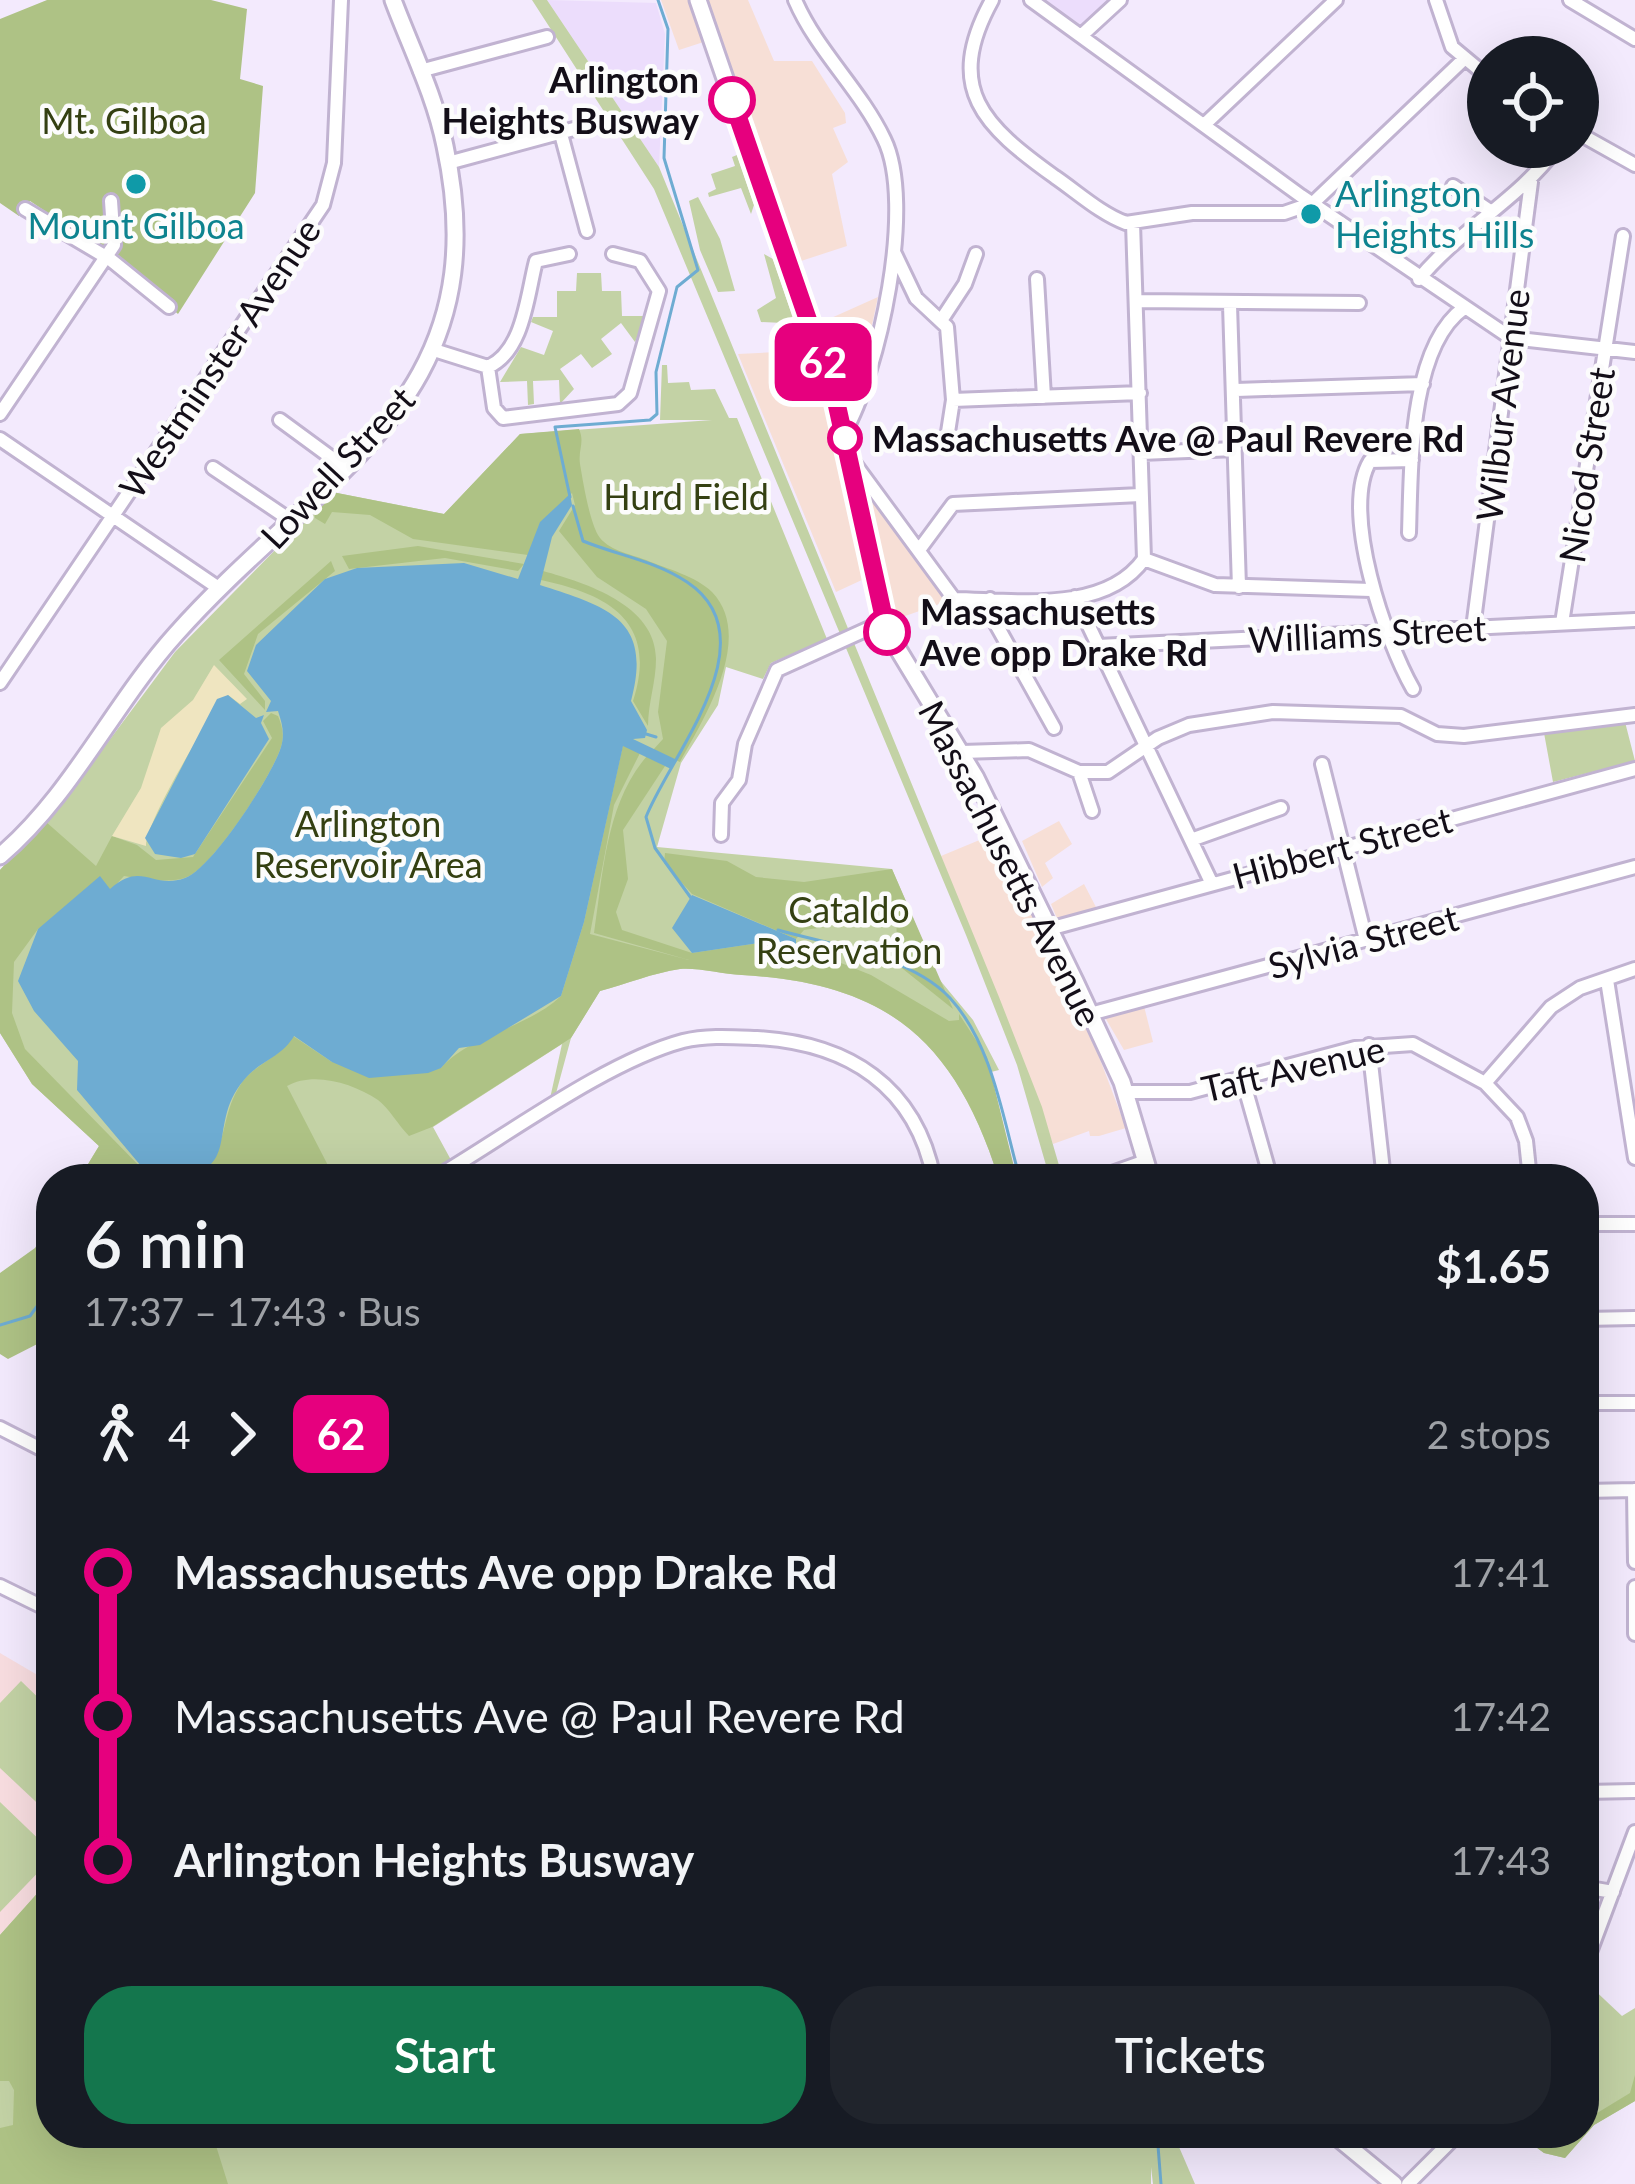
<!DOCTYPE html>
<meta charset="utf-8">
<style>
:root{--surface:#171b24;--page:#20242c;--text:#f1f3f6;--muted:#9ea1a6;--accent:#14764d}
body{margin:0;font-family:Lato,sans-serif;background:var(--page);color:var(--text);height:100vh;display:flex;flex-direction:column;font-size:45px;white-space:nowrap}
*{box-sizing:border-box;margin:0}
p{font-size:39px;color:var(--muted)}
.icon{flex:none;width:66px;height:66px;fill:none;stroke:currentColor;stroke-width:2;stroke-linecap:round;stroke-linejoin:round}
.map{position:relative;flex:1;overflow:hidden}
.details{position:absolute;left:36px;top:1164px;width:1563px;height:984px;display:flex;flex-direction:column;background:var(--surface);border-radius:48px;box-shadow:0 12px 48px #0002}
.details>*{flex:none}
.badge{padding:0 24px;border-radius:18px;font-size:42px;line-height:78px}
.buttons{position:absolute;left:1467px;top:36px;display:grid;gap:24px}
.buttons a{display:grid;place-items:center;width:132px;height:132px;border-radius:50%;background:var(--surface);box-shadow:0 12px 48px #0002;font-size:60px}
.map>.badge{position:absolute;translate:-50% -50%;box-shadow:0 0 0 6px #fff}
.legs{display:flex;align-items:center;gap:18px;height:132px;padding:0 48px;font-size:39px}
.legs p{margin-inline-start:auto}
.summary{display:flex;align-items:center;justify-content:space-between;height:204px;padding:0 48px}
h1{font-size:66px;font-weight:600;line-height:90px}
.button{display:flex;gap:24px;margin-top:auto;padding:24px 48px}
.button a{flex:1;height:138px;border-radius:48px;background:var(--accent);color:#fff;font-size:48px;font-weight:600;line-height:138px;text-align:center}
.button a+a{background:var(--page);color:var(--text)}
ul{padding:0 48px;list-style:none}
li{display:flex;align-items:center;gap:42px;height:144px;font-size:45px}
li i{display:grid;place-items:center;width:18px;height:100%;margin:0 15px;background:currentColor}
li i::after{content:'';width:30px;height:30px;margin:-15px;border:9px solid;border-radius:50%;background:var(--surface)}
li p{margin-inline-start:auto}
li:first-child i{background:linear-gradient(#0000 50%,currentColor 0)}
li:last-child i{background:linear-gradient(currentColor 50%,#0000 0)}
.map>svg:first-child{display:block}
.commercial{fill:#f7dfd6}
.built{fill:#ecddfc}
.education{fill:#f8dde0}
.green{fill:#c3d2a5}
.forest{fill:#aec285}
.sand{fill:#efe5c0}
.water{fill:#6eacd2}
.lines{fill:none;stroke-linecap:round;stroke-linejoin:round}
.stream{stroke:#6eacd2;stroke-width:3}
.minor-casing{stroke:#c1b3d1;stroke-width:18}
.major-casing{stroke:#c1b3d1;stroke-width:21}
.minor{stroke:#fff;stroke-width:12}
.major{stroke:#fff;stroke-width:15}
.line-1-casing{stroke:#fff;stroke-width:27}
.line-1{stroke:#e6007e;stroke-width:18}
.stop-1-dot{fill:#fff;stroke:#e6007e;stroke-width:6}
.culture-dot{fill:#0f9aa8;stroke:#fcfcfc;stroke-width:4.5}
.labels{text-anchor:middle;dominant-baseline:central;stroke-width:9;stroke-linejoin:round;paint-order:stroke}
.stop-label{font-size:36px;font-weight:bold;fill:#130e18;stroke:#fcfcfc;text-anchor:start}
.park-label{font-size:36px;fill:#344012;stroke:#fcfcfc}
.culture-label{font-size:36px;fill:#0d838f;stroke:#fcfcfc;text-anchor:start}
.street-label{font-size:36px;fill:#130e18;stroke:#fcfcfc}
</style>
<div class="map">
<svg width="1635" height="2184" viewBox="0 0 1635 2184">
<rect width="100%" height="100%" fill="#f3eafd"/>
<path class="commercial" d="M 661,0 L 748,0 L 774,61 L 812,61 L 845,113 L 846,123 L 833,128 L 848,162 L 832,174 L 847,246 L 801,261 L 719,37 L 679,50 Z
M 878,297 L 861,376 L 846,389 L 820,323 Z
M 814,350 L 832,407 L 864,579 L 836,592 L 738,354 Z
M 867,493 L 878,496 L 945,602 L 891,621 Z
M 1059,821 L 1072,844 L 1045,863 L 1053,878 L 1042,887 L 1022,841 Z
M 994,834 L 1098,1054 L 1126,1128 L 1099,1136 L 1090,1136 L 1089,1131 L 1053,1144 L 941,856 Z
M 1084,884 L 1097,909 L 1058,921 L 1051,904 Z
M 1144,1006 L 1153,1042 L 1124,1050 L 1103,1014 Z"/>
<path class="built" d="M 547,0 L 656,3 L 665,34 L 659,167 Z
M 1044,0 L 1111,0 L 1084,27 Z"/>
<path class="education" d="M 0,1653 L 51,1683 L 51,1878 L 0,1935 Z"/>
<path class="green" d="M 532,0 L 547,0 L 659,167 L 999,997 L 1042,1107 L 1063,1179 L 1050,1179 L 1017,1065 L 966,935 L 654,189 Z
M 737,155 L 754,205 L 751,214 L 741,188 L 709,197 L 708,193 L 716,189 L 711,174 L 735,166 L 732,157 Z
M 698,197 L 720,239 L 735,291 L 718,292 L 700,250 L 689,201 Z
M 764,254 L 773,259 L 798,333 L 785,332 L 784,323 L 761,322 L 757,310 L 776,298 Z
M 577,273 L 601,273 L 602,291 L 621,291 L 622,316 L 646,316 L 635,342 L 621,323 L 601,339 L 612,354 L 592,368 L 581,354 L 560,369 L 574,389 L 560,404 L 559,380 L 533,381 L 534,404 L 528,405 L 527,381 L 500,382 L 521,347 L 544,355 L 553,331 L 531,322 L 533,317 L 557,317 L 557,291 L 576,291 Z
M 662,365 L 667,365 L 668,383 L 689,382 L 691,390 L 715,389 L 729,418 L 737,418 L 827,639 L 771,663 L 763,679 L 726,667 L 718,705 L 681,763 L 657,847 L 892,869 L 939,979 L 973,1020 L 999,1070 L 987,1073 L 1017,1179 L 999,1179 C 955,1041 888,983 742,975 C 723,974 695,967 680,969 C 653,973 626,984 600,991 L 571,1038 L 555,1097 L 549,1103 L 562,1044 L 433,1127 L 451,1160 L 419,1179 L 79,1179 L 99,1146 L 32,1084 L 0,1033 L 0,870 L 70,793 L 175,652 L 332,492 L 444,514 L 520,434 L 712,420 L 660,420 Z
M 1624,718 L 1635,761 L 1553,782 L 1544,733 Z
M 21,1681 L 51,1710 L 51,1816 L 0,1768 L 0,1703 Z
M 0,1802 L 51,1851 L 51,1859 L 0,1912 Z
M 51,1878 L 51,2133 L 1173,2133 L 1195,2184 L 1153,2184 L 1151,2167 L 1151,2184 L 0,2184 L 0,1935 Z
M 1588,1984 L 1622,2016 L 1635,2008 L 1635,2101 L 1594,2125 L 1565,2158 L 1544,2153 L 1517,2133 L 1584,2133 Z"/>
<path class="forest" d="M 47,0 L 211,0 L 247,9 L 240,79 L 263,86 L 255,193 L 178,314 L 122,263 L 30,201 L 19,216 L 0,203 L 0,19 Z
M 579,429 C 585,443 578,449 580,464 C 583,482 589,519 598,535 C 607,550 630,554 646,560 C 667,569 696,576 712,592 C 756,638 702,721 680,762 L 653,750 L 663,739 L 658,712 L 667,641 L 646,609 L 597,577 L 559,531 L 575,505 L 572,493 L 541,522 L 528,555 L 413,539 L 370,515 L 332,512 L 325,524 L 315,518 L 314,511 L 332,492 L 444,514 L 520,434 Z
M 418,546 L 524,564 L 518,571 L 445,558 L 349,569 L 342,556 Z
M 331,561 L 335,571 L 258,634 L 244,674 L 265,701 L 265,710 L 219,660 Z
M 543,571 C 586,583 656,605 656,659 C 656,682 648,703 648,726 L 633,701 C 658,624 612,595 541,580 Z
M 271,713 L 278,716 C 282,725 284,734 282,743 C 277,769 213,867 187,877 C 170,884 143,879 124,876 L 111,890 L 38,929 L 14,962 L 12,1013 L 25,1049 L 152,1179 L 79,1179 L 99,1146 L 32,1084 L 0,1033 L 0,870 L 45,821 L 96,866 L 112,836 L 137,845 L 156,860 L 193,857 L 272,738 L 263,721 Z
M 623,745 L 640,753 L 614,805 L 590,934 L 689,960 L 594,933 C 603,873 606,803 647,756 L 665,766 L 623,830 L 628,879 L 616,912 L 622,930 L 692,953 L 766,942 L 796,945 L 871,975 L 949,1021 L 959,1020 L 959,1014 L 987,1057 L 1017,1179 L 999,1179 C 955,1041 888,983 742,975 C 723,974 695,967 680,969 C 653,973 626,984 600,991 L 571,1038 L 432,1127 L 409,1136 C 399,1126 388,1107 378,1100 C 353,1083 313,1071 287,1086 L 335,1179 L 193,1179 C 231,1150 218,1122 239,1087 C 252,1064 280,1059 293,1036 L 332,1062 L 441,1068 C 471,1034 526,1029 561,996 L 584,922 Z
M 665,853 L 727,861 L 756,877 L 804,882 L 892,869 L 953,1009 L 898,965 L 896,916 L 885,905 L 832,926 L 804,930 L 796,939 L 692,894 L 664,863 Z
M 51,1223 L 51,1337 L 8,1359 L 0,1354 L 0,1273 L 35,1248 Z
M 51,1878 L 51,2133 L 212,2133 L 228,2184 L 0,2184 L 0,2128 L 13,2125 L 14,2090 L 9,2081 L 0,2081 L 0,1935 Z
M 1635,2075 L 1635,2101 L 1594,2125 L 1565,2158 L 1544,2153 L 1517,2133 L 1544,2133 L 1562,2143 L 1570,2133 L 1584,2133 L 1584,2121 L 1630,2093 Z"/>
<path class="sand" d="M 214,665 L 247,699 L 240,704 L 228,695 C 210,714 145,823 146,846 L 112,836 L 141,788 L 161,728 L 193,700 Z"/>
<path class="water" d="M 570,494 L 572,505 L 552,537 L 540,585 C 608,607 653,619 631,701 L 647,730 L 645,738 L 633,739 L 677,760 L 671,769 L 623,746 L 584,922 L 561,996 L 480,1045 L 459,1048 L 441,1068 L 428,1073 L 369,1078 L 332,1062 L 294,1036 C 281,1058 259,1061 244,1080 C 202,1129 252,1179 152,1179 L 77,1090 L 78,1061 L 34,1011 L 18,981 L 38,929 L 100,876 L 110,889 C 142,860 152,890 185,878 C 212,869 273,774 281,747 C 285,734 282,723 278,711 L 266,712 L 271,701 L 247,671 L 256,645 L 325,579 L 357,568 L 464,563 L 518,579 L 540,522 Z
M 228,695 L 256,718 L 264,715 L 261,723 L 269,739 L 195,854 L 181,858 L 155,854 L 145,838 L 217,699 Z
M 692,895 L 796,939 L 796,945 L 766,942 L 692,953 L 672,928 Z"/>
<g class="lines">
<path class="stream" d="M 570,497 L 555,427 L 650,420 L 657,414 L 656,372 L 677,287 L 698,270 L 664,158 L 668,29 L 658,0
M 573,506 L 583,541 C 617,555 656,561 687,582 C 773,639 669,757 646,817 L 655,848 L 691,898
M 646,734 L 656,737
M 778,930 C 831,945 911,956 950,998 C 993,1045 1003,1120 1020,1179
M 128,1179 L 131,1174
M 0,1325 L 30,1316 L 51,1287
M 1157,2133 L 1161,2184"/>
<g class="minor-casing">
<path id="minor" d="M 795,0 C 817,51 860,89 884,139 C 916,204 879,372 844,433
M 992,0 C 943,89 984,126 1055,177 C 1077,192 1101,214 1126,223 L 1192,213 L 1284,213 L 1313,203 L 1464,59
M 1031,0 L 1301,196 L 1511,338 L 1635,352
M 1436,0 L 1452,47 L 1488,77
M 1570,0 L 1635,39
M 1082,35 L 1120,0
M 420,71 L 547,37
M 1205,124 L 1336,0
M 1578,133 L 1635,165
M 561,134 L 587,231
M 448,163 L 596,123
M 1453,186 L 1490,211
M 25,209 L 111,260 L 169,307
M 1133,223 L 1144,559
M 569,254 L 536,261 C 527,295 524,351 488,367 L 494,408 L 503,418 L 618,404 L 630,393 L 659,291 L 640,261 L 613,254
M 895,254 L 916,298 L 947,327 L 953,400 L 1140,393
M 1037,279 L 1044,397
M 1419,279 C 1460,229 1520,199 1557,147
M 1138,301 L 1359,303
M 1230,305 L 1239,587
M 942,319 L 965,284 L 976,254
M 434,350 L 488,367
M 1236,390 L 1423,384
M 0,414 L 114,245 L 111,201
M 280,420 L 344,467
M 0,439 L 220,589
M 946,445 L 953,400
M 1141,453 L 1235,449
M 849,456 L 954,599 C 1016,600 1105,614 1144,559
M 1412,460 L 1370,461 C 1340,511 1386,642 1413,689
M 213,468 L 290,520
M 1409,533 C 1411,470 1409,347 1464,308
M 919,550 L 953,504 L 1140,495
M 1144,559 L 1215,585 L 1371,590
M 1075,597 L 1211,882
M 990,599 L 996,624 L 1054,728
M 1562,623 L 1623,236
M 1473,628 L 1531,182
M 1098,646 L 1635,620
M 0,683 L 323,205 L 334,163 L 341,0
M 962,752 L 1029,750 L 1079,772 L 1108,772 L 1158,738 L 1189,725 L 1273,712 L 1401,716 L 1437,734 L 1464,736 L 1635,715
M 1322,764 L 1366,940
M 1079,772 L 1092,811
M 721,835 L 722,803 L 739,780 L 745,744 L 777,670 L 883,622
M 1191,840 L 1281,808
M 1049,929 L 1635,769
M 1607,980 L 1635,1158
M 1090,1014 L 1635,867
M 1369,1045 L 1384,1179
M 1242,1077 L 1271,1179
M 1485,1083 L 1551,1007 L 1580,988 L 1635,969
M 1125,1092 L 1190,1092 L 1355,1048 L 1413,1044 L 1485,1083 L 1517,1117 L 1526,1141 L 1530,1179
M 433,1179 C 505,1137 605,1062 683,1041 C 707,1035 733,1037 757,1038 C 848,1043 916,1086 934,1179
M 1095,1179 L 1146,1161
M 1584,1224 L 1635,1224
M 1584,1319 L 1635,1318
M 1584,1403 L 1635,1403
M 0,1428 L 51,1454
M 1634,1490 L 1635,1562
M 1584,1491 L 1635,1490
M 0,1586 L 51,1611
M 1635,1587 L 1635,1634
M 1584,1792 L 1635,1791
M 1584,1887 L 1613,1892
M 1584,1968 L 1635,1832
M 1408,2184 L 1459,2133"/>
</g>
<g class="major-casing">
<path id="major" d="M 698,0 L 836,401 L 887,631 L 976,778 L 1075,981 L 1122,1082 L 1151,1179
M 0,856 C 72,795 113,704 176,634 C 320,472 500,401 445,146 C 435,96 411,48 393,0
M 1332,2133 L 1394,2184"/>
</g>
<use href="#minor" class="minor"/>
<use href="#major" class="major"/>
</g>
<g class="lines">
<g class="line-1-casing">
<path id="line-1" d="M 732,100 L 836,401 L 887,632"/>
</g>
<use href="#line-1" class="line-1"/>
</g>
<g class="stop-1-dot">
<circle cx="732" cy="100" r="21"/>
<circle cx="845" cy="438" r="15"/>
<circle cx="887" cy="632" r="21"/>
</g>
<g class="culture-dot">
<circle cx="136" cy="184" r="12"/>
<circle cx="1311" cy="214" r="12"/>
</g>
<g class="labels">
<g class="stop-label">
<text x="699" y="79" text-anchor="end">Arlington<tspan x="699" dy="41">Heights Busway</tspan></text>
<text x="872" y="438">Massachusetts Ave @ Paul Revere Rd</text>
<text x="920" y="611">Massachusetts<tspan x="920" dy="41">Ave opp Drake Rd</tspan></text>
</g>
<g class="park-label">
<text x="124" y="120">Mt. Gilboa</text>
<text x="686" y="496">Hurd Field</text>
<text x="368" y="823">Arlington<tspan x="368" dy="41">Reservoir Area</tspan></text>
<text x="849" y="909">Cataldo<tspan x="849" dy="41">Reservation</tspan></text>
</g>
<g class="culture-label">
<text x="1335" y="193">Arlington<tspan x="1335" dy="41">Heights Hills</tspan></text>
<text x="136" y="225" text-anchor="middle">Mount Gilboa</text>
</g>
<g class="street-label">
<text transform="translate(219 358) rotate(-56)">Westminster Avenue</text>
<text transform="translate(1502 405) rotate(-83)">Wilbur Avenue</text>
<text transform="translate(1586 465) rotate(-81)">Nicod Street</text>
<text transform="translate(337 467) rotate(-47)">Lowell Street</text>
<text transform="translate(1367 633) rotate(-3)">Williams Street</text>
<text transform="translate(1342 847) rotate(-15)">Hibbert Street</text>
<text transform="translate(1011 863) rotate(63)">Massachusetts Avenue</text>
<text transform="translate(1363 941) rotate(-15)">Sylvia Street</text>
<text transform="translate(1293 1068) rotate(-13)">Taft Avenue</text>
</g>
</g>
</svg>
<div class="buttons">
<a><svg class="icon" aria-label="locate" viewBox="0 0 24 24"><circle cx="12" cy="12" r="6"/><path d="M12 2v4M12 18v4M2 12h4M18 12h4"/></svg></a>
</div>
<b class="badge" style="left:823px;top:362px;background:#e6007e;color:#fff">62</b>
<section class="details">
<div class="summary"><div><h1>6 min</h1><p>17:37 – 17:43 · Bus</p></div><b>$1.65</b></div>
<div class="legs"><svg class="icon" aria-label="walk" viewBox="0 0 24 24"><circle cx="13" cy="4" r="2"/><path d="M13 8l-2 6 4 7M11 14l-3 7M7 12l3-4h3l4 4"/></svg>4<svg class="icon" aria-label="forward" viewBox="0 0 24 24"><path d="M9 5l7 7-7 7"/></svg><b class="badge" style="background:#e6007e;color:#fff">62</b><p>2 stops</p></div>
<ul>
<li><i style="color:#e6007e"></i><b>Massachusetts Ave opp Drake Rd</b><p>17:41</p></li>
<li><i style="color:#e6007e"></i><span>Massachusetts Ave @ Paul Revere Rd</span><p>17:42</p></li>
<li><i style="color:#e6007e"></i><b>Arlington Heights Busway</b><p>17:43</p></li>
</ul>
<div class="button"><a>Start</a><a>Tickets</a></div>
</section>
</div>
